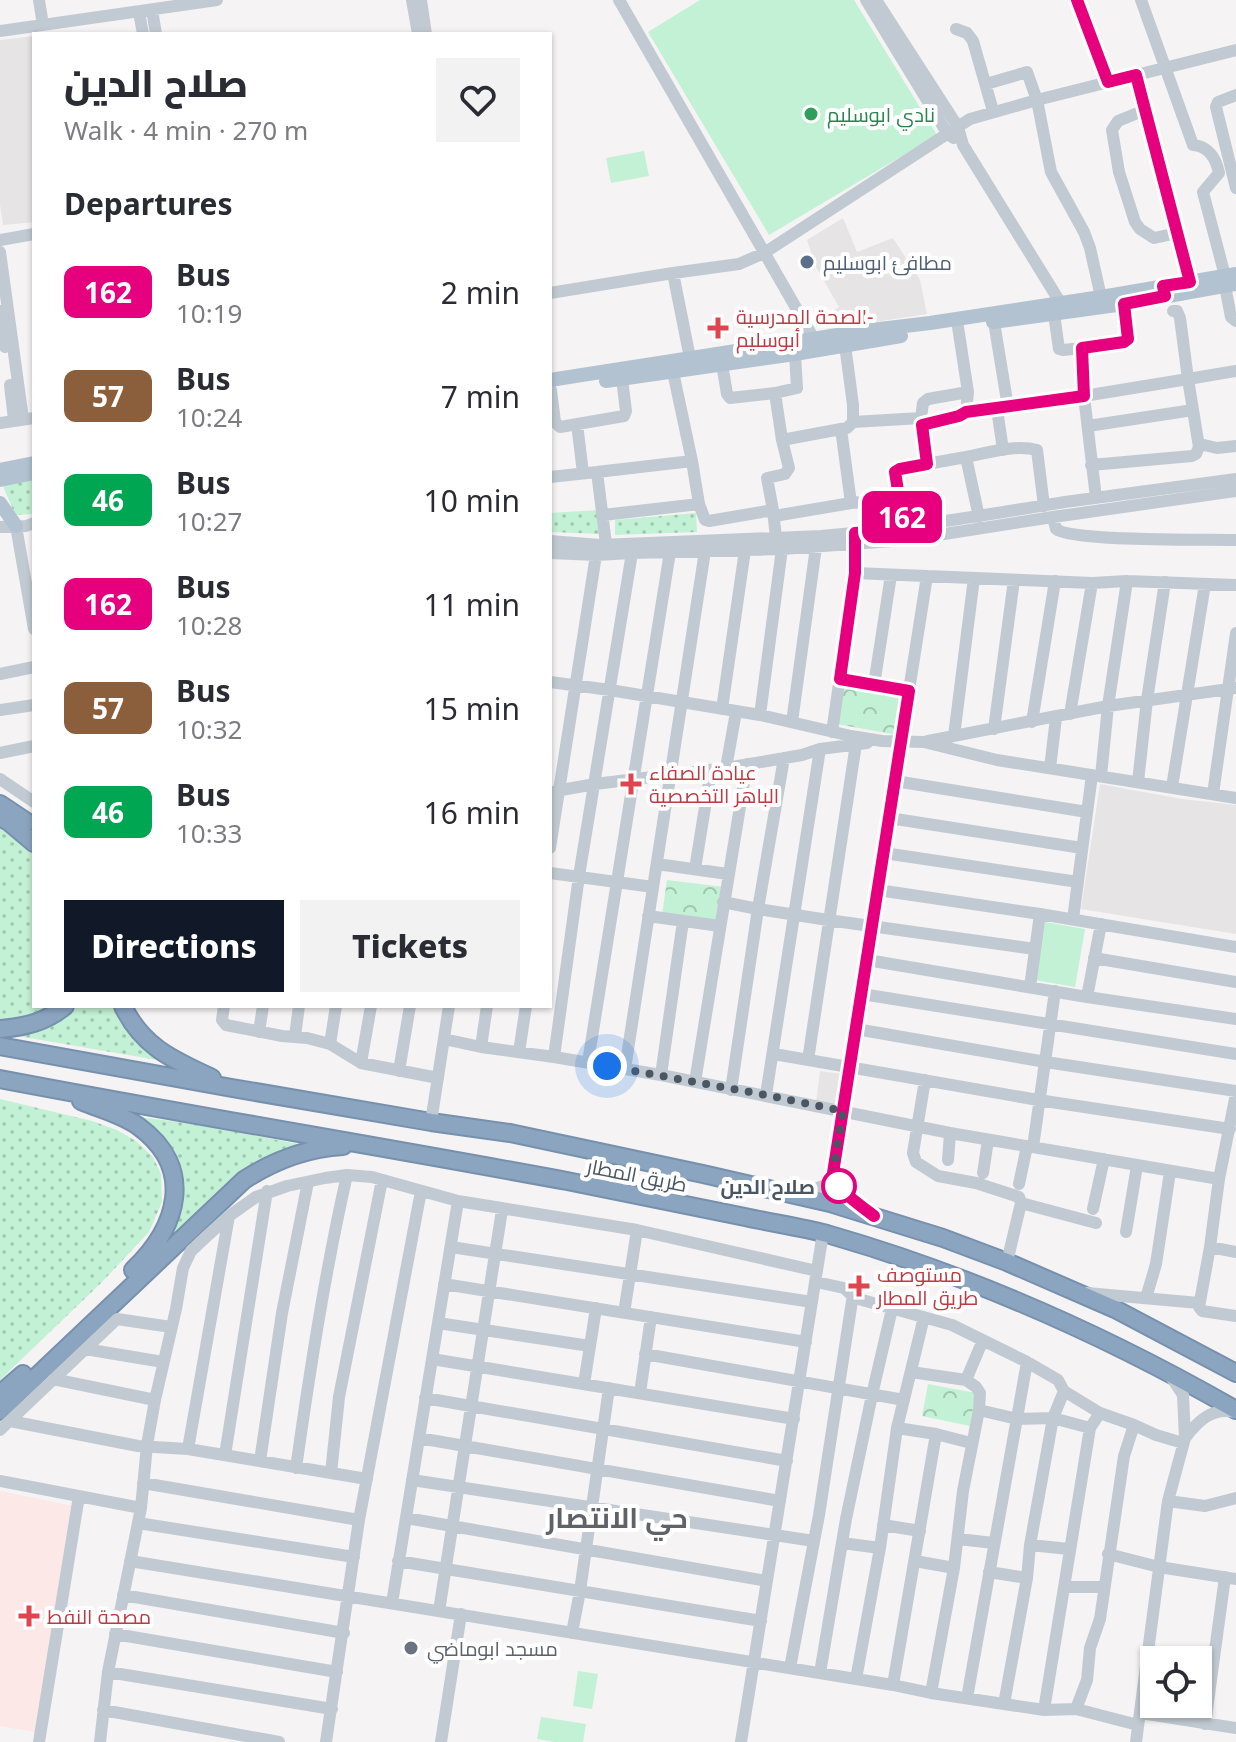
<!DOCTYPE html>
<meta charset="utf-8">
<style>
:root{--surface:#fff;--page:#f2f2f3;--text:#2b2b33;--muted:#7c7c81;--accent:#111827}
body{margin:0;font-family:"Noto Sans",Cairo,sans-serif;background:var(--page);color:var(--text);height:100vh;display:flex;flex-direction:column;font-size:30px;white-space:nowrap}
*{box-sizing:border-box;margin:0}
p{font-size:26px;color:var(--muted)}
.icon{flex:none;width:44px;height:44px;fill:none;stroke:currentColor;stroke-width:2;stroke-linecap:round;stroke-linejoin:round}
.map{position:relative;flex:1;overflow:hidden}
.details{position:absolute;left:32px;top:32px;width:520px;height:976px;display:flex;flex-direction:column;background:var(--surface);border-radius:0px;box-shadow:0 2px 6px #0004}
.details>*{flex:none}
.badge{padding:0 16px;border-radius:12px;font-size:28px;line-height:52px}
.controls{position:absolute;left:1140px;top:1646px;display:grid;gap:16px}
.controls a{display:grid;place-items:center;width:72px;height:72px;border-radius:0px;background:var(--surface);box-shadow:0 2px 6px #0004;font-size:40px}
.you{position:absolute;width:40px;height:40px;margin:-20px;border:6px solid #fff;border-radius:50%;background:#1a73e8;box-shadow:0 0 0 12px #1a73e833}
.map>.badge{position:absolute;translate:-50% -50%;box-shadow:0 0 0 4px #fff}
h2{padding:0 32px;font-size:30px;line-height:72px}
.round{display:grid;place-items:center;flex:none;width:84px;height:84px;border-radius:0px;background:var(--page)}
.overview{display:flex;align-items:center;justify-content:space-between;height:136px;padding:0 32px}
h1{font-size:38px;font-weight:800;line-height:60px}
.primary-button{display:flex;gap:16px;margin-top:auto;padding:16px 32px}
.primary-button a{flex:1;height:92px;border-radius:0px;background:var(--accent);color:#fff;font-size:32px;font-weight:800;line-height:92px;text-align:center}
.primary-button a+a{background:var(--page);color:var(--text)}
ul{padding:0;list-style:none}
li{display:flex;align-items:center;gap:24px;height:104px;padding:0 32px}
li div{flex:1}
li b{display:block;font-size:30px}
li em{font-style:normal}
li .badge{min-width:88px;font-weight:700;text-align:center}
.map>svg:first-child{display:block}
.education{fill:#e6e4e5}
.medical{fill:#fce8e6}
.grass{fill:url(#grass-dots)}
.forest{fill:url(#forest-crowns)}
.pitch{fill:#c3f1d5}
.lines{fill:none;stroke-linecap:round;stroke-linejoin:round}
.highway-casing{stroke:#7690ad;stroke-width:20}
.minor{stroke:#c1cad2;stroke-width:12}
.major{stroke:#b3c2d1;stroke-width:14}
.highway{stroke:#8ba5c1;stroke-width:16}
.line-casing{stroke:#fff;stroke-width:18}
.line{stroke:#e6007e;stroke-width:12}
.walk{stroke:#4a5661;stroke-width:8;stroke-dasharray:0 14.4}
.leisure-dot{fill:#2e9e5b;stroke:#fff;stroke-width:3}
.service-dot{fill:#5c6f8a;stroke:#fff;stroke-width:3}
.health-dot{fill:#e0444e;stroke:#fff;stroke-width:3}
.stop-dot{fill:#fff;stroke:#e6007e;stroke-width:4}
.worship-dot{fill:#6b7280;stroke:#fff;stroke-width:3}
.labels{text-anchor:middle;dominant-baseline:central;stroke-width:8;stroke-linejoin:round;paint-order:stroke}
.leisure-label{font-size:20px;fill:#27864d;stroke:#fff;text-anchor:start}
.service-label{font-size:20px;fill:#4e5e75;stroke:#fff;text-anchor:start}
.health-label{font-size:20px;fill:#be3a42;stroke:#fff;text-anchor:start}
.street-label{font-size:20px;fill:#4a5661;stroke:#fff}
.stop-label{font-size:20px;font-weight:bold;fill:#4a5661;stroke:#fff;text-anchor:end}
.worship-label{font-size:20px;fill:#5b616d;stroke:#fff;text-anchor:start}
.district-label{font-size:28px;font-weight:bold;fill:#5f6368;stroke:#fff}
</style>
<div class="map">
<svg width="1236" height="1742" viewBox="0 0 1236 1742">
<defs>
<pattern id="grass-dots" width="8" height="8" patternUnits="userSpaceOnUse" patternTransform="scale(2)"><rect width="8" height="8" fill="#c3f1d5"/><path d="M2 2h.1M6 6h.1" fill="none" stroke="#a0c6b0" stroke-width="1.8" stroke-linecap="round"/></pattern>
<pattern id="forest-crowns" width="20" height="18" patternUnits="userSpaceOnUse" patternTransform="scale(2)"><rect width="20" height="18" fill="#c3f1d5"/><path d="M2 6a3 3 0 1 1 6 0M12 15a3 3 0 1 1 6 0" fill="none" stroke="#a0c6b0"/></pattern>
</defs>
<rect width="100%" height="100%" fill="#f5f3f3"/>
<path class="education" d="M 34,36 L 34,222 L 3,225 L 0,204 L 0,40 Z
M 843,218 L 857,252 L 893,238 L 920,280 L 927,314 L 829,329 L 820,325 L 818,321 L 839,307 L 816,267 L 807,240 Z
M 1100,784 L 1182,799 L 1236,805 L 1236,934 L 1081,909 Z
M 820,1071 L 842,1074 L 836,1105 L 816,1102 Z"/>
<path class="medical" d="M 0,1491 L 73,1506 L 41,1733 L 0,1726 Z"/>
<path class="grass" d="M 34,479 L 34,514 L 15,515 L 3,486 Z
M 598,510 L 600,534 L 550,532 L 550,513 Z
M 696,513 L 697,532 L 615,535 L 615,520 Z
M 0,827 L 34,855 L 34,1006 L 48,1006 L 23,1017 L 0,1019 Z
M 74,1006 L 118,1006 L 163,1061 L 6,1034 L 59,1017 Z
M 0,1099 L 92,1121 L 117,1130 L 136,1141 L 153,1157 L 161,1174 L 162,1202 L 149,1232 L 102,1282 L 0,1380 Z
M 130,1116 L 195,1124 L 298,1144 L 153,1257 L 171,1229 L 173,1155 L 153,1127 Z"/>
<path class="forest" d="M 842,683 L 903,693 L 897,735 L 837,724 Z
M 667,880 L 724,887 L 720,923 L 662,915 Z
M 928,1384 L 976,1393 L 970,1426 L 922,1416 Z"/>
<path class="pitch" d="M 700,0 L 854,0 L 937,135 L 769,235 L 648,32 Z
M 644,151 L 649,176 L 611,183 L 606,158 Z
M 1045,922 L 1085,929 L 1075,987 L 1035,980 Z
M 578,1671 L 598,1674 L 592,1709 L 573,1706 Z
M 541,1717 L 586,1724 L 583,1742 L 555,1742 L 537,1739 Z"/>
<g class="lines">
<g class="highway-casing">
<path id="highway" d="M 0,804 L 27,822
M 0,817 L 9,822 L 34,843
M 123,1006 C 142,1047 174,1060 212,1078
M 0,1029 C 25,1027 46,1022 65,1006
M 0,1046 L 232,1088 L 431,1122 L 510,1133 L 703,1174 L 830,1203 L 943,1238 L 1007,1262 L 1115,1309 L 1236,1373
M 0,1079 C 189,1115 378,1146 567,1181 C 626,1193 685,1205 745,1217 C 772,1223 800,1227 827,1234 C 970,1275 1107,1336 1236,1410
M 81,1101 C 100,1109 121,1114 138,1126 C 196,1168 178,1227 133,1270
M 0,1394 L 23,1374
M 0,1411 L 244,1180 C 275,1160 306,1148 343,1146"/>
</g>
<path class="minor" d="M 39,0 L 43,25
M 412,0 L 418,34
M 421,0 L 426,34
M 619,0 L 814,339
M 866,0 L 944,128 L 949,135 L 954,138
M 876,0 L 958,127 L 963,145 L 1060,302
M 1077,0 L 1108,82
M 1141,0 L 1193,145 C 1208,146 1216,158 1219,173 L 1203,192 L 1225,276
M 152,10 L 156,34
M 139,12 L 143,34
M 956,29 L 967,33 L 973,41 L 993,111
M 0,31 L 217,0
M 1136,75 L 1190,282
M 986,84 L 1027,72 L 1037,100 L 1051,172 L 1084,232 L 1090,248 L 1101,297
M 1236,95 L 1218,102 L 1216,107 L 1236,188
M 1145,110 L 1118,121 L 1112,130 L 1119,172 L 1135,222 L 1140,229 L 1154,238 L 1177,233
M 0,240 L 34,234
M 0,252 L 23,419
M 673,273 L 690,358
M 1225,286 L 1231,317 L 1236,321
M 550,293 L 673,273 L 739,264 L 764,253 L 970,119 L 1037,100 L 1236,50
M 0,311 L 5,347
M 1173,311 L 1177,311 L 1180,318 L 1188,379 L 1236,371
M 1054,314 L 1059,349 L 1063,350 L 1082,348 L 1084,396 L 1188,379 L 1193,410
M 1082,348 L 1124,342 L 1129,336 L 1124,304
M 722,364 L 727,394 L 730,398 L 775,393 L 797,388 L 795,354
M 673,372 L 692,461
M 10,385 L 14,420
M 551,390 L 555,422 L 560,427 L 624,416 L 626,411 L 622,379
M 968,392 L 966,412 L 1008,407 L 994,322
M 1008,407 L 1084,396 L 1096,498
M 997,409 L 1003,450
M 921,418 L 923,403 L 928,399 L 968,392 L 958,327
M 853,422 L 921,418 L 927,464 L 900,469 L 895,472 L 904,528
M 0,423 L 34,418
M 577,424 L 583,473
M 922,425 L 959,416 L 966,412
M 1088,426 L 1193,410 L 1199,447 L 1196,454 L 1192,456 L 1091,465
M 782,440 L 841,429 L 847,428 L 853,422 L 853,405 L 845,345
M 1199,447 L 1204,445 L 1217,448 L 1236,446
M 966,457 C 987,453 1016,444 1037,450 L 1044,506
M 927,464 L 966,457 L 979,517
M 597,472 L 692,461 L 699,504 L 603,515
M 550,477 L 597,472 L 606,544
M 851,503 L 900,499
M 699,504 L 705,520 L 709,521 L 773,510 L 776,538
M 773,510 L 767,478 L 785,474 L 789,468 L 782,440 L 775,393
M 774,516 L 851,503 L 841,429
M 1053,517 L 1056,529 C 1073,542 1206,539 1236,540
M 16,526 L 34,629
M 0,527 L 26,526 L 34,523
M 550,541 L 600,545 L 821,536 C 903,529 984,515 1065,502 C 1122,494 1179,487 1236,479
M 550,553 L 596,555 L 632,553 L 782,549 L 906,540 L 1053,517 L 1236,491
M 855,573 L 1092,583 L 1127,581 L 1236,585
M 0,674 L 34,667
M 840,679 L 909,691
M 550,682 L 610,690 L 760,715 L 851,736 L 882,741 L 924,742 L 997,760 L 1236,798
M 874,685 L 891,575
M 722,709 L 745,550
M 0,710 L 34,705
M 1070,714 L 1092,583
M 760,715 L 782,549
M 792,722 L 816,547
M 1032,722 L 1055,581
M 994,729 L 1014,580
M 832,732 L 855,573 L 855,537
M 954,736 L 974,578
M 928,741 L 1108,706 L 1236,688
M 0,753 L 34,746
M 726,768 L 736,712
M 1050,768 L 1056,718
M 1101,776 L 1108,706 L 1127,581
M 0,779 L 34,802
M 895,781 L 1087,812
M 1138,782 L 1147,700 L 1165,582
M 1172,787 L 1205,584
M 550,792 L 595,784 L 726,768 L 802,755 L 820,749 L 867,743
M 1213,794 L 1236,633
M 889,818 L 1082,848
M 550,848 L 596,555
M 884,853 L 1078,882
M 657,864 L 728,874
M 695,869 L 711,770
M 550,873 L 653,887
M 878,890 L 1040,914 L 1236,947
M 723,902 L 758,909 L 828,920 L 1035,949
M 648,916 L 720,926
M 1073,919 L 1092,775
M 1094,958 L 1236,982
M 867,960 L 1087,997 L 1236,1019
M 1030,987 L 1040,914
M 862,994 L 1236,1054
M 1087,997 L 1101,924
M 224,1006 L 222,1020 L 226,1025 L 282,1036 L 307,1038 L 330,1044 L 361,1063 L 438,1078
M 856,1029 L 1046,1062 L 1236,1091
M 259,1032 L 263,1006
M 295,1036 L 299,1006
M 444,1039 L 481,1047 L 554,1057 L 661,1075 L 950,1133 L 1219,1179
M 330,1044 L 336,1006
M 481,1047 L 487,1006
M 519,1052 L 526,1006
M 774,1054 L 1038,1100 L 1230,1129
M 554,1057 L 579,876 L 632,553
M 808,1060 L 856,744
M 588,1062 L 670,552
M 361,1063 L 371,1006
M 625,1069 L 705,551
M 399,1071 L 410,1006
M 661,1075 L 683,921
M 925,1080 L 913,1153 L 916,1162 L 938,1176 L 976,1183 L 1019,1197 L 1021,1203
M 695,1082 L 747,764
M 731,1090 L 758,909 L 784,758
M 1236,1094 L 1219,1179 L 1210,1247 L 1199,1307 L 1202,1311 L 1236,1316
M 766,1095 L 820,749
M 431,1122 L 449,1006
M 1033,1147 L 1055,991
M 948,1160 L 950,1133
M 833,1173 C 838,1191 854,1201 868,1211
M 983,1173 L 988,1140
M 1019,1184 L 1027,1146
M 798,1195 L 829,1184 L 833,1173 L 927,576
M 1093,1209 L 1104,1159
M 1126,1232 L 1137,1166
M 451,1247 L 812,1302
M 1210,1247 L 1236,1252
M 1007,1262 L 1021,1203 L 1096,1223
M 816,1282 L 844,1288 L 855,1298 L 952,1325 L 1027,1362 L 1058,1380 L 1064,1391 L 1100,1413 L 1134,1425 L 1156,1435 L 1183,1443
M 444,1284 L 806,1342
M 1087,1293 L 1199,1303
M 1146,1298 L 1156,1264 L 1170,1172
M 624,1313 L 637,1230
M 438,1323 L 590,1346
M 85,1349 L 163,1362
M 645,1354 L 904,1400
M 432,1359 L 794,1419
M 911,1372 L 966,1380 L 976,1387 L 980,1393 L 979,1410 L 963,1491 L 954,1568 L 931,1693
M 53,1379 L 155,1400
M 966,1380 L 983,1340
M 584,1384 L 596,1308
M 640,1393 L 651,1317
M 425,1398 L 787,1461
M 979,1410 L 1017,1419 L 1053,1418 L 1090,1428
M 10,1421 L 138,1446 L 188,1449 L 367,1479
M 897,1428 L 936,1434 L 971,1443
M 0,1430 L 117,1319 L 171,1327
M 419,1438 L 780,1501
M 1185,1438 C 1198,1421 1212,1407 1235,1412
M 188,1449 L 229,1216
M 225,1455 L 267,1191
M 260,1461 L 282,1313 L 308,1182
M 296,1468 C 310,1370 325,1272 347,1175
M 331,1473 L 339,1397 L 382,1180
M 412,1480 L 814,1541
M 0,1481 L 141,1508
M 143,1483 L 359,1520
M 1168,1501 L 1205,1506 L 1236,1498
M 406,1518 L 767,1581
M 138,1523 L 354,1557
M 883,1525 L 920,1531
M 958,1539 L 994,1543
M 842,1543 L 880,1548
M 1030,1545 L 1069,1549
M 1108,1554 L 1159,1567 L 1236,1579
M 130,1561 L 893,1685 L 931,1693 L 1044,1710 L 1076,1709 L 1138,1725
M 398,1561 L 761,1621
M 915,1561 L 954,1568
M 989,1572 L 1027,1578
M 1064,1587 L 1104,1587
M 123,1595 L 344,1633
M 392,1603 L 458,1201
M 439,1611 L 502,1210
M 572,1633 L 580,1591 L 609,1388
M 115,1634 L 337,1672
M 790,1668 L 819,1515 L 852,1301 L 855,1298
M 108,1672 L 332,1709
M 820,1673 L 846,1519 L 872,1395 L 892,1309
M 856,1679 L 880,1548 L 897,1428 L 924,1317
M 893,1685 L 936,1434
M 967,1698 L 1027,1362
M 1004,1704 L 1027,1578 L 1030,1545 L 1053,1418 L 1064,1391
M 1076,1709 L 1087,1680 L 1090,1648 L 1100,1619 L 1124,1456 L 1134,1425
M 103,1710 L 279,1742
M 1044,1710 L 1090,1428 L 1100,1413
M 1141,1713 L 1236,1728
M 1205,1724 L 1225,1577
M 39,1742 L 79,1496
M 100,1742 L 108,1672 L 141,1508 L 147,1445 L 155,1400 L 176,1309 L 183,1268 L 191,1251 L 207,1236 L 229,1216 L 256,1197 L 287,1186 L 325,1178 L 347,1175 L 372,1177 L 458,1201 L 637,1230 L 817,1271
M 326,1742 L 359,1520 L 421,1191
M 441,1742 L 461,1614
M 741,1742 L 823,1233
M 1136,1742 L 1168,1501 L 1185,1438 L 1183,1395 L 1170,1375"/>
<path class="major" d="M 993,322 L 1124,304 L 1236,284
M 550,380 L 863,331 L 930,323 L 1101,297 L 1236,274
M 606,381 L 795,354 L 901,336
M 0,470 L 34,463
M 0,480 L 34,473
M 0,503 L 16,526"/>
<use href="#highway" class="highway"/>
</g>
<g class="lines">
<g class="line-casing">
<path id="line" d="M 874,1216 C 859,1204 838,1192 833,1173 L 909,691 L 840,679 L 855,573 L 855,533 L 904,528 L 895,472 L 900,469 L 927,464 L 922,425 L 959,416 L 966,412 L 1084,396 L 1082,348 L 1124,342 L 1128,339 L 1124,304 L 1165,296 L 1163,286 L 1190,282 L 1136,75 L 1108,82 L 1077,0"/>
</g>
<use href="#line" class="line"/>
<path class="walk" d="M 607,1066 L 766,1095 L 843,1111 L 833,1173 L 835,1181 L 839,1186"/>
</g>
<circle class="leisure-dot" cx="811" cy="114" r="8"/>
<circle class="service-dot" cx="807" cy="262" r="8"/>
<g class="health-dot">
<path d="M714 316h8v8h8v8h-8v8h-8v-8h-8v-8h8z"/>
<path d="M627 772h8v8h8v8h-8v8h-8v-8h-8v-8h8z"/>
<path d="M855 1274h8v8h8v8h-8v8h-8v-8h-8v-8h8z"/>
<path d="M25 1604h8v8h8v8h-8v8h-8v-8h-8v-8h8z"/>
</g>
<circle class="stop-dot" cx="839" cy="1186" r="16"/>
<circle class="worship-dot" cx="411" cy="1648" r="8"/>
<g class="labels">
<g class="leisure-label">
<text x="827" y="114">نادي ابوسليم</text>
</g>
<g class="service-label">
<text x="823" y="262">مطافئ ابوسليم</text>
</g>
<g class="health-label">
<text x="736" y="316">الصحة المدرسية-<tspan x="736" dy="23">أبوسليم</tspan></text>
<text x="649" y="772">عيادة الصفاء<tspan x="649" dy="23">الباهر التخصصية</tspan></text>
<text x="877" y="1274">مستوصف<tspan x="877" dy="23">طريق المطار</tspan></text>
<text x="47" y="1616">مصحة النفط</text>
</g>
<g class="street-label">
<text transform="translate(637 1175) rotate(11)">طريق المطار</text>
</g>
<g class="stop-label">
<text x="815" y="1186">صلاح الدين</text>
</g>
<g class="worship-label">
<text x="427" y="1648">مسجد ابوماضي</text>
</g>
<g class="district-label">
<text x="617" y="1517">حي الانتصار</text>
</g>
</g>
</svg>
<div class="controls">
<a><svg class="icon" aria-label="locate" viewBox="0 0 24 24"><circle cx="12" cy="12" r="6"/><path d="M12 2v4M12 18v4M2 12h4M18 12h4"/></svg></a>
</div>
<div class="you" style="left:607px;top:1066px"></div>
<b class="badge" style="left:902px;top:517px;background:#e6007e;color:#fff">162</b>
<section class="details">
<div class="overview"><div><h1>صلاح الدين</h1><p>Walk · 4 min · 270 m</p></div><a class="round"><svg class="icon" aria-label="heart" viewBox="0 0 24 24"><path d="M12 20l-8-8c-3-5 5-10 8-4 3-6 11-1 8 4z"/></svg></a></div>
<h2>Departures</h2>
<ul>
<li><span class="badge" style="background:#e6007e;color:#fff">162</span><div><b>Bus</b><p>10:19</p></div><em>2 min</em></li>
<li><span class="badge" style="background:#8b5e3c;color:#fff">57</span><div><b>Bus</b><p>10:24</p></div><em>7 min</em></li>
<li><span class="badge" style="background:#00a651;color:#fff">46</span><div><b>Bus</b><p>10:27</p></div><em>10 min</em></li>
<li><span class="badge" style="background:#e6007e;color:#fff">162</span><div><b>Bus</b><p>10:28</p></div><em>11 min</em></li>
<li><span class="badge" style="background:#8b5e3c;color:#fff">57</span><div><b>Bus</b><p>10:32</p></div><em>15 min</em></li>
<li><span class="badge" style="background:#00a651;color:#fff">46</span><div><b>Bus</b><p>10:33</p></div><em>16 min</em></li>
</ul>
<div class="primary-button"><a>Directions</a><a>Tickets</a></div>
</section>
</div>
